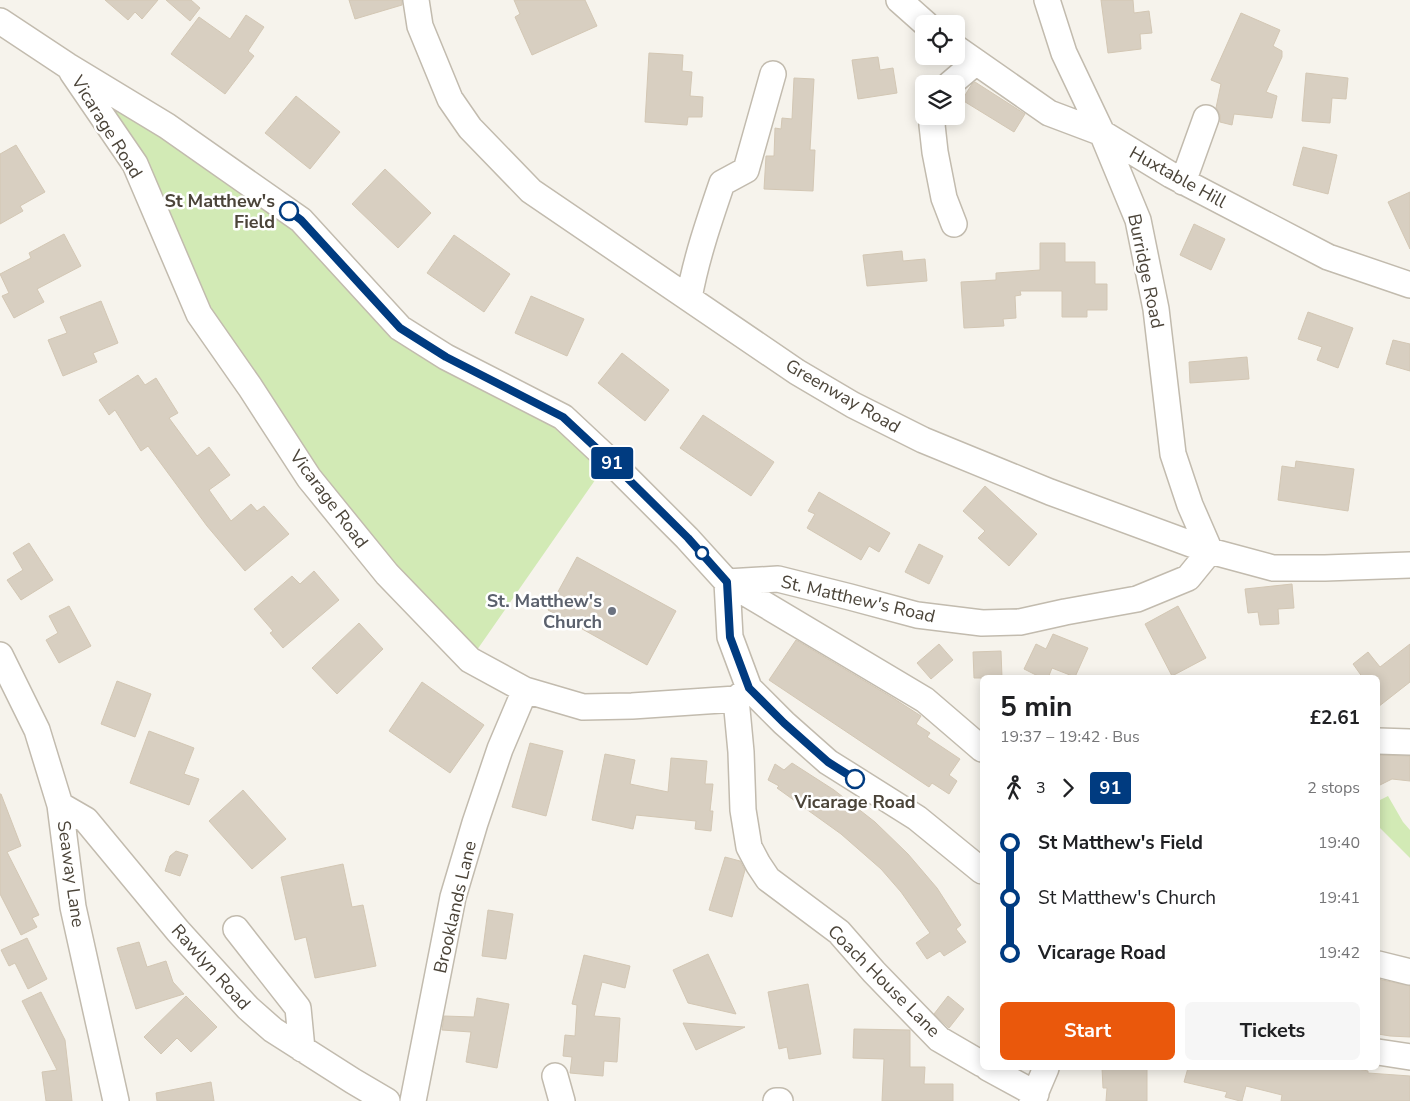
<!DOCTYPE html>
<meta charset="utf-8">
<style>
:root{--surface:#fff;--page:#f6f6f6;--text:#202124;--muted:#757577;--accent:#ea580c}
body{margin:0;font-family:"Nunito Sans",sans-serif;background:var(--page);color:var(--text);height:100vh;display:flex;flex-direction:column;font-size:19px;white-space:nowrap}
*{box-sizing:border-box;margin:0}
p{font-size:16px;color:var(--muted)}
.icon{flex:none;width:28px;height:28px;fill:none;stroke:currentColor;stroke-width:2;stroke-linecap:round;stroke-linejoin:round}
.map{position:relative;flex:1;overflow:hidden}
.panel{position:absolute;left:980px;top:675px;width:400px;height:395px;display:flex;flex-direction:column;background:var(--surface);border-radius:8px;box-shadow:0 2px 12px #0003}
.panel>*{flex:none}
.badge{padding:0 10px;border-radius:4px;font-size:18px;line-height:32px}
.fabs{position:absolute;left:915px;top:15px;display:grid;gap:10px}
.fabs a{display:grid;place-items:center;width:50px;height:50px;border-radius:8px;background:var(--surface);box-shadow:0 2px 12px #0003;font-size:25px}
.map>.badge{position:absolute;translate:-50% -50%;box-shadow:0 0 0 2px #fff}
.legs{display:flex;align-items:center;gap:8px;height:55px;padding:0 20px;font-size:16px}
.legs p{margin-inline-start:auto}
.summary{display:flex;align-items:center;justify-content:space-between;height:85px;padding:0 20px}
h1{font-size:28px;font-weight:700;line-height:38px}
.button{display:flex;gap:10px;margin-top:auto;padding:10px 20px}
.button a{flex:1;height:58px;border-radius:8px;background:var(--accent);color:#fff;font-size:20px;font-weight:700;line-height:58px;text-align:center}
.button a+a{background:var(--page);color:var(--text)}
ul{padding:0 20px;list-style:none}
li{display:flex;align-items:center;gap:18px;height:55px;font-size:19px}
li i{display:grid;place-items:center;width:8px;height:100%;margin:0 6px;background:currentColor}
li i::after{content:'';width:12px;height:12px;margin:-6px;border:4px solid;border-radius:50%;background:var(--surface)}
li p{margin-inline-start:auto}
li:first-child i{background:linear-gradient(#0000 50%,currentColor 0)}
li:last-child i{background:linear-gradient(currentColor 50%,#0000 0)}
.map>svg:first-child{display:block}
.green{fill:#d2eab5}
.building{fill:#d8cfc1;stroke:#d3c7b4}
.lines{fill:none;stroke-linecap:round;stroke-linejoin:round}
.minor-casing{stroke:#c2bbae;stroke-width:28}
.minor{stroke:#fff;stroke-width:25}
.line-1-casing{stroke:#fff;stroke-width:11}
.line-1{stroke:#003b80;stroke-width:8}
.stop-1-dot{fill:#fff;stroke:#003b80;stroke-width:2.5}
.worship-dot{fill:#6b7280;stroke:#fff;stroke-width:2}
.labels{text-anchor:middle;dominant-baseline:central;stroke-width:5;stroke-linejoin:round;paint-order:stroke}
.street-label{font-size:18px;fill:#4b4439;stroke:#fff}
.stop-label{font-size:18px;font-weight:bold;fill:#4b4439;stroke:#fff;text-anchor:end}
.worship-label{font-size:18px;font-weight:bold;fill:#5b616d;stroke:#fff;text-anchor:end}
</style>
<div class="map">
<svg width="1410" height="1101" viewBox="0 0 1410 1101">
<rect width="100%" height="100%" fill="#f6f3ec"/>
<path class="green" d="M 68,66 L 221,163 L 400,328 L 609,460 L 470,660 L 250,387 L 135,164 Z
M 1388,796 L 1403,822 L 1410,830 L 1410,858 L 1378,826 L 1378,801 Z"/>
<path class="building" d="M 105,0 L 158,0 L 142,19 L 135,12 L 128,20 Z
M 166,0 L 191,0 L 200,8 L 190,21 Z
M 349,0 L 402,0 L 402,5 L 355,19 Z
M 514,0 L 585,0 L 597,26 L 532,55 L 515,17 L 520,14 Z
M 1101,0 L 1133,0 L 1134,13 L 1149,11 L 1152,33 L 1140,34 L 1141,49 L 1108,53 Z
M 1241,13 L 1280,30 L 1273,46 L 1282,51 L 1282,57 L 1266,92 L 1277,96 L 1272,118 L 1234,114 L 1232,125 L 1220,122 L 1220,115 L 1216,108 L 1221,84 L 1211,80 Z
M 246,15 L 264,27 L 248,51 L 254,56 L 225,94 L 171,54 L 199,17 L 230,39 Z
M 649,53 L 683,55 L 682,71 L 692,72 L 690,96 L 703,97 L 702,117 L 688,117 L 687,125 L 645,122 Z
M 878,57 L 880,70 L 893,68 L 897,93 L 858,99 L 852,60 Z
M 1306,73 L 1348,78 L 1346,99 L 1332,98 L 1330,123 L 1302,121 Z
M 794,78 L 814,79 L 810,150 L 815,150 L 813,191 L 764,189 L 766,156 L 774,156 L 775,128 L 781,129 L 782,118 L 792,119 Z
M 975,82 L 1025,114 L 1014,132 L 962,100 L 972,84 Z
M 296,96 L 340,132 L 310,169 L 265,133 Z
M 16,145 L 45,192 L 20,206 L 23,211 L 0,224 L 0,154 Z
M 1303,147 L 1337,155 L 1328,194 L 1293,185 Z
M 385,169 L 431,213 L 398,248 L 352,204 Z
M 1410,192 L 1410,249 L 1388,202 Z
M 1194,224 L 1225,239 L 1211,270 L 1180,255 Z
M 64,234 L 81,266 L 37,289 L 44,302 L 14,318 L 2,296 L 9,293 L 0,274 L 31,258 L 29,253 Z
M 454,235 L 510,274 L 484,312 L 427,273 Z
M 1040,243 L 1065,243 L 1065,262 L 1095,262 L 1095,284 L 1107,284 L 1107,310 L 1087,310 L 1087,317 L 1062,317 L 1062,291 L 1020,291 L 1021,295 L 1015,296 L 1016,318 L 1003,319 L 1004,326 L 964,328 L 961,282 L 996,280 L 996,273 L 1040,270 Z
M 902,251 L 903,261 L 925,259 L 927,281 L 867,286 L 863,255 Z
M 531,296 L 584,319 L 567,356 L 515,333 Z
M 101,301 L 118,343 L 93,353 L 97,362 L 63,376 L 48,340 L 67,333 L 60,317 Z
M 1308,312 L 1353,328 L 1338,368 L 1317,360 L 1322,347 L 1298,339 Z
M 1393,340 L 1410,344 L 1410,371 L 1386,364 Z
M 622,353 L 669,390 L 645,421 L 598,383 Z
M 1247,357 L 1249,379 L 1190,383 L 1189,362 Z
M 138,375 L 145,385 L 156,378 L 178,413 L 169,418 L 197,456 L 209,447 L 230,475 L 209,490 L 231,521 L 251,504 L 257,511 L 264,506 L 289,534 L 245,571 L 207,526 L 148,446 L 141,451 L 115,410 L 109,415 L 99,400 Z
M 703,415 L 774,462 L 751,496 L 680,448 Z
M 1296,461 L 1354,469 L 1348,511 L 1278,500 L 1282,466 L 1295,468 Z
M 985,486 L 1037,534 L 1009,566 L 978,538 L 985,531 L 963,511 Z
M 819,492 L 890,533 L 879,552 L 869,546 L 861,560 L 807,528 L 815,514 L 808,511 Z
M 29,543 L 53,580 L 21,600 L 7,580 L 23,570 L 13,553 Z
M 919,544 L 943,556 L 929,584 L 905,572 Z
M 577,557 L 676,611 L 647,665 L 548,610 Z
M 314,571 L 339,600 L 283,648 L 270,633 L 273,631 L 254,609 L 292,576 L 300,584 Z
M 1292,584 L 1294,608 L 1278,609 L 1279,624 L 1260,625 L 1258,612 L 1248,613 L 1245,589 Z
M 69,606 L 91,646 L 59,663 L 46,640 L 58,633 L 49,616 Z
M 1178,606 L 1206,658 L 1172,676 L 1145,624 Z
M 359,623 L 383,649 L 337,694 L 312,668 Z
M 1053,634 L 1088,648 L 1075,677 L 1052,668 L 1048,678 L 1042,678 L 1024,669 L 1036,644 L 1046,649 Z
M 796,640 L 893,698 L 921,716 L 916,724 L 930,733 L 927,737 L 960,759 L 949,775 L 957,781 L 949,794 L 932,783 L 929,787 L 769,680 Z
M 939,644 L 953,660 L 931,679 L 917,663 Z
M 1410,644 L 1410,682 L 1378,707 L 1378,678 L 1363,678 L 1353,664 L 1368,652 L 1380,667 Z
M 1001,651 L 1002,678 L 974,678 L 973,652 Z
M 117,681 L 151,694 L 135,737 L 101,724 Z
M 422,682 L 484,725 L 450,773 L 389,731 Z
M 149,731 L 194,748 L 184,774 L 199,779 L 189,805 L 130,783 Z
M 530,743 L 563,751 L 546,816 L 512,807 Z
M 605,754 L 635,760 L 630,784 L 668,792 L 671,758 L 707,761 L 705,784 L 713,784 L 710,811 L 713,811 L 711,831 L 695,829 L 696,821 L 636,815 L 633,829 L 592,820 Z
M 1378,755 L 1410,756 L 1410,781 L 1392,779 L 1378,786 Z
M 792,763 L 834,790 L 875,822 L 908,854 L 937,888 L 961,925 L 956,929 L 966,942 L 944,956 L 940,951 L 927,959 L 916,943 L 930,933 L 901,892 L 881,869 L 841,834 L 777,788 L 779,786 L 768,780 L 775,764 L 784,770 Z
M 243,790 L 286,839 L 252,869 L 209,821 Z
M 0,794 L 1,794 L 21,846 L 7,852 L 39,915 L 32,918 L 37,927 L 21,935 L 0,894 Z
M 176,851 L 188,855 L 180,876 L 165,871 L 170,856 Z
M 725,857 L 740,861 L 745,870 L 732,917 L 709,910 Z
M 343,864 L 352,907 L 363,905 L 376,966 L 315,978 L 306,937 L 295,940 L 281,877 Z
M 488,910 L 513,914 L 506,959 L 482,956 Z
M 27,938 L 47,979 L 28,989 L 15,963 L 9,966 L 1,950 Z
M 139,942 L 147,967 L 166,961 L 173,982 L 184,994 L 136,1009 L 117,948 Z
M 708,954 L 736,1014 L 688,1003 L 673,970 Z
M 584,955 L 630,966 L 625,988 L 602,982 L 594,1016 L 620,1018 L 617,1062 L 604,1061 L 603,1076 L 570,1073 L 572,1057 L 563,1056 L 565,1035 L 575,1036 L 577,1005 L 572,1004 Z
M 1378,979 L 1410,986 L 1410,1037 L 1390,1036 L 1378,1034 Z
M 808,984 L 821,1054 L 789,1059 L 787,1047 L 779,1049 L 768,992 Z
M 41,992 L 65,1040 L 72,1101 L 46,1101 L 42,1072 L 57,1070 L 22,1001 Z
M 186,996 L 217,1027 L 191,1052 L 177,1038 L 161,1054 L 144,1037 Z
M 948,996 L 964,1009 L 949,1028 L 934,1014 Z
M 477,998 L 509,1004 L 497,1068 L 466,1062 L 471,1032 L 442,1030 L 444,1016 L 474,1017 Z
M 683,1023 L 745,1027 L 696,1050 Z
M 854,1029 L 910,1030 L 910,1067 L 925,1067 L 924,1084 L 953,1084 L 953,1101 L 882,1101 L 884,1059 L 853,1058 Z
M 1102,1068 L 1147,1068 L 1147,1101 L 1106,1101 L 1107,1088 L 1103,1088 Z
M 1188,1068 L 1353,1068 L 1368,1071 L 1368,1073 L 1410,1076 L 1410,1101 L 1281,1101 L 1282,1095 L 1246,1086 L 1242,1101 L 1240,1101 L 1225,1097 L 1227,1092 L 1184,1082 Z
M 211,1082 L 214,1101 L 157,1101 L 156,1093 Z"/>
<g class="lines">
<g class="minor-casing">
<path id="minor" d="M 416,0 L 420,26 L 450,99 L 470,128 L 531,191 L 797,372 L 853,405 L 923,440 L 1050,492 L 1210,551 L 1273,568 L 1325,568 L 1410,565
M 899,0 L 926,24
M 0,21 L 68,66 L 167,126 L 301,220 L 400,328 L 446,357 L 563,417 L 609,460 L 687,538 L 727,582 L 730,637 L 749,688 L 784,723 L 828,762 L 917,818 L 982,871
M 956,48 L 1049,113 L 1102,133 L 1171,175 L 1328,257 L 1410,285
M 72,72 L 135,164 L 199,314 L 250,387 L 309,478 L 387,574 L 470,660 L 525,690 L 583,707 L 632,706 L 736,699 L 749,688
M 950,84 L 976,62
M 934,116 L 932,125 L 935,152 L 944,198 L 954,224
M 1183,182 L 1206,118
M 689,298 C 696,259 709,221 722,183 L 746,170 L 773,74
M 727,582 L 778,579 L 850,597 L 917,615 L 982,623 L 1020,622 L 1065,612 L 1137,599 L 1188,578 L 1210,551 L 1190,505 L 1173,454 L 1156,309 L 1138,220 L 1102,133 L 1064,53 L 1047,0
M 727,582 L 925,700 L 982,749
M 0,655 L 37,730 L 60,805 L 73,907 L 116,1101
M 736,699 L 741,752 L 743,810 L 749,847 L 758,864 L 768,879 L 839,932 L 874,972 L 939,1039 L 982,1064
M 1378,741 L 1410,742
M 60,805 L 86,820 L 178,931 L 248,1008 L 273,1030 L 353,1081 L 387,1101
M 236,929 L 298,1008 L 302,1049
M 1378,964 L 1410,972
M 1378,1052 L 1410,1057
M 988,1068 L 1036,1094
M 555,1076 L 562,1101
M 413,1101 L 453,897 L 475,823 L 500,749 L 525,690
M 776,1101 L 780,1101
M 1032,1101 L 1046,1068"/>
</g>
<use href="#minor" class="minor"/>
</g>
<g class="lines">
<g class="line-1-casing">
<path id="line-1" d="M 289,211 L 301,220 L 400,328 L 446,357 L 563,417 L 609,460 L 688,538 L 727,582 L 730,637 L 749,688 L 784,723 L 828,762 L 855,779"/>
</g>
<use href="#line-1" class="line-1"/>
</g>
<g class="stop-1-dot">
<circle cx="289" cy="211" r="9"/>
<circle cx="702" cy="553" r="6"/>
<circle cx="855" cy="779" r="9"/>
</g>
<circle class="worship-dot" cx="612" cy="611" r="5"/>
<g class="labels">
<g class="street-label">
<text transform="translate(107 127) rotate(58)">Vicarage Road</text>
<text transform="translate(1178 177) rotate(29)">Huxtable Hill</text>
<text transform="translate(1146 271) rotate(78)">Burridge Road</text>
<text transform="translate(843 396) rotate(30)">Greenway Road</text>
<text transform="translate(329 499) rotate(53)">Vicarage Road</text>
<text transform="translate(858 599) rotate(13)">St. Matthew's Road</text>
<text transform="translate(71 874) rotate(82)">Seaway Lane</text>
<text transform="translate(455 907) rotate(-77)">Brooklands Lane</text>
<text transform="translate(211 967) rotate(48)">Rawlyn Road</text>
<text transform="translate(884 981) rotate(45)">Coach House Lane</text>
</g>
<g class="stop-label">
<text x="275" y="201">St Matthew's<tspan x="275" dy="21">Field</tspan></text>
<text x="855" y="802" text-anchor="middle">Vicarage Road</text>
</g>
<g class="worship-label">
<text x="602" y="601">St. Matthew's<tspan x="602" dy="21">Church</tspan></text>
</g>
</g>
</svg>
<div class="fabs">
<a><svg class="icon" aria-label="locate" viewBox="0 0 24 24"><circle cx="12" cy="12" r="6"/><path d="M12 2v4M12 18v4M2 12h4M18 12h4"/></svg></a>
<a><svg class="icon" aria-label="layers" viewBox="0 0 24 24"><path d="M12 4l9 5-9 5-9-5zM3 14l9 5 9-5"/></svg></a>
</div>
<b class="badge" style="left:612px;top:463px;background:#003b80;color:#fff">91</b>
<section class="panel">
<div class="summary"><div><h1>5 min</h1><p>19:37 – 19:42 · Bus</p></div><b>£2.61</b></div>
<div class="legs"><svg class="icon" aria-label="walk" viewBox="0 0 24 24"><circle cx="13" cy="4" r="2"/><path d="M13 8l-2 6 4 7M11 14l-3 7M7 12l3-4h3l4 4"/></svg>3<svg class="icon" aria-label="forward" viewBox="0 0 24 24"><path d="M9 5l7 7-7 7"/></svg><b class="badge" style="background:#003b80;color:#fff">91</b><p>2 stops</p></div>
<ul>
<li><i style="color:#003b80"></i><b>St Matthew's Field</b><p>19:40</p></li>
<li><i style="color:#003b80"></i><span>St Matthew's Church</span><p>19:41</p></li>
<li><i style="color:#003b80"></i><b>Vicarage Road</b><p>19:42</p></li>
</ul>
<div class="button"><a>Start</a><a>Tickets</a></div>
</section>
</div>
